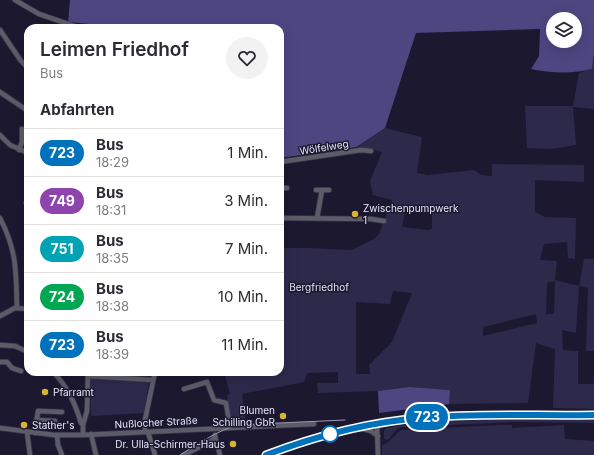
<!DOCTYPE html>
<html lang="de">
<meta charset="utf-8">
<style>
:root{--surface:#fff;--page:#f2f2f3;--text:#2b2b33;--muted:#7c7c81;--line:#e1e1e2}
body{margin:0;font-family:Inter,sans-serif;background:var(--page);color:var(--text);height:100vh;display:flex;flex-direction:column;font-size:15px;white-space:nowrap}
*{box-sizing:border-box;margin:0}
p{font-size:13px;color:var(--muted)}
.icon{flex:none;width:22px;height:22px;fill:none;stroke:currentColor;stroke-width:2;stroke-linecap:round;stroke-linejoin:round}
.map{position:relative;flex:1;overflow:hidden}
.sheet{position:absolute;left:24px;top:24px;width:260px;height:352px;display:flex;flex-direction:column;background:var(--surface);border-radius:12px;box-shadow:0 4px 16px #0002}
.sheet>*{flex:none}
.badge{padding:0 8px;border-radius:13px;font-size:14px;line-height:26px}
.buttons{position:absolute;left:546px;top:12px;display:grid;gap:8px}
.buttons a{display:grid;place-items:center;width:36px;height:36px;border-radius:50%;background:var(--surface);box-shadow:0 4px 16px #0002;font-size:20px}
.map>.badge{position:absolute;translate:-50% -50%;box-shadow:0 0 0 2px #fff}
h2{padding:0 16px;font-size:15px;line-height:36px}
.round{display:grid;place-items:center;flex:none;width:42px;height:42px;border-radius:21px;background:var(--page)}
.summary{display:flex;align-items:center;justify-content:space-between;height:68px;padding:0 16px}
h1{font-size:19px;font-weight:600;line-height:30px}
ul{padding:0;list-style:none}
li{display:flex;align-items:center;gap:12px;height:48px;padding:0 16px;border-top:1px solid var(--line)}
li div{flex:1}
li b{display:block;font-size:15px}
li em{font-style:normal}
li .badge{min-width:44px;font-weight:700;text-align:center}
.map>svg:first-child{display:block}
.green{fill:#2d294b;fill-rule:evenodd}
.forest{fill:#4d4681;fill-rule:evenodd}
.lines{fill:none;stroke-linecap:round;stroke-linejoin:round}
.minor-casing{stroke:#37354c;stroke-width:6}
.secondary-casing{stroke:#37354c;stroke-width:9}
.minor{stroke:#5c5c69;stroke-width:4.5}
.secondary{stroke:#818195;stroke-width:7}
.tram{stroke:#9c9baf;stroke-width:1}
.line-casing{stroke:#fff;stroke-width:9}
.line{stroke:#0072bc;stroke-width:6}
.poi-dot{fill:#d9b334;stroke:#1b1830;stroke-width:1.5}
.stop-dot{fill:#fff;stroke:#0072bc;stroke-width:2}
.labels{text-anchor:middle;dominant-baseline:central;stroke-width:3;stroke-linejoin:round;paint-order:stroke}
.street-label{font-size:10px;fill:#e6e6f7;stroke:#1b1830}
.poi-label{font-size:10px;fill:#e6e6f7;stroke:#1b1830;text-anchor:start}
.park-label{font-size:10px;fill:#e2e1f4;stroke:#1b1830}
</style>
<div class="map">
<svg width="594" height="455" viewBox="0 0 594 455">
<rect width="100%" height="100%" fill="#1b1830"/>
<path class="green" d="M 594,53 L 594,109 L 573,107 L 576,145 L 551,149 L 527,148 L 525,106 L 573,106 L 579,73 L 592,69 Z
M 385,128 L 422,137 L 417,173 L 428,175 L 474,170 L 481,175 L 492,176 L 492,164 L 584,165 L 584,182 L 535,180 L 535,212 L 545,217 L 576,218 L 575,259 L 568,258 L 567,242 L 544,244 L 540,260 L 557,261 L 555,280 L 579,286 L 584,259 L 594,259 L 594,351 L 586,351 L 588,288 L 579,286 L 576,333 L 562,330 L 563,350 L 578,351 L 578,384 L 593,384 L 594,373 L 594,409 L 553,408 L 555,349 L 536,343 L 528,403 L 449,404 L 449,390 L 409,387 L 378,391 L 318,393 L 317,383 L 338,383 L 338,372 L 307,373 L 304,382 L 242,394 L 246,422 L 231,423 L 227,395 L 230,394 L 224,372 L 280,372 L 280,248 L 309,248 L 352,250 L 374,239 L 379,234 L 392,200 L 373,195 L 370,181 L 382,152 L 368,148 L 356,147 ZM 406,208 L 432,211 L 432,229 L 428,230 L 402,227 ZM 555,281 L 554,314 L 546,314 L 547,283 ZM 393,291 L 412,293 L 392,342 L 369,365 L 370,374 L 356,374 L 356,302 L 390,304 ZM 536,314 L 537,323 L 483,336 L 483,327 Z
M 90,378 L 149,381 L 144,413 L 91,416 Z
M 594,419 L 594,423 L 514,422 L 401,427 L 397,429 L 388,440 L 384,439 L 384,431 L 386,428 L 420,422 L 442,420 Z
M 500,425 L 512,425 L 512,428 L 564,425 L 565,439 L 594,441 L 594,455 L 382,455 L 382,445 C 391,442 394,435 401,430 Z"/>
<path class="forest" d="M 70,0 L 594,0 L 594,53 L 592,69 C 573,74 550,73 531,69 L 539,56 L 540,29 L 416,33 L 385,128 L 356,147 L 280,158 L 280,28 L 133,28 L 68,22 ZM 553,19 L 575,19 L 575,41 L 553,41 Z
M 409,387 L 450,390 L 449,404 L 379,413 L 378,391 Z"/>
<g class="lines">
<g class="minor-casing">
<path id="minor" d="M 15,0 L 39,14 L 80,28
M 0,30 L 21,61 L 28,68
M 0,92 L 28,111
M 0,135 L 10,145 L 28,153
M 19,150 L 22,142 L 22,129
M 280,162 L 361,150 L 371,151
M 280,188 L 287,188
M 316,190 L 329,190
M 26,203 L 28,203
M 0,218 C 17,251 16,271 17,308
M 280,218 L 371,219 L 384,221
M 317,218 L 322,190
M 0,316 L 15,308 L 28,309
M 0,345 L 15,346 L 28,352
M 0,362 L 7,362 L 12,368 L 21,371
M 53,372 C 68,387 75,403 81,423 L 83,425
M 88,376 L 153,380
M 121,378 L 121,372
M 184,389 L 207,382 L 214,400 L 226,403 L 230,427
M 36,420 L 55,421
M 377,424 L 378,455
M 0,428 L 54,435 L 83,435 L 314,424
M 360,428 L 371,431 L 378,436
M 27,432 L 30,455
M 145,432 L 145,420 L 155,372
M 148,432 L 155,455
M 35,433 L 38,411 L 62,412
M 91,434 L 96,455
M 57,435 L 58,445 L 62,455
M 83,435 L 83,425 L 87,411 L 88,372
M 215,436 L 220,455
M 184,455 L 213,440 L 215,435"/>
</g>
<g class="secondary-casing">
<path id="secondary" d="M 266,455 C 315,436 368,422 421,418 C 479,413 537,416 594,415"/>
</g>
<use href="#minor" class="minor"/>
<use href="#secondary" class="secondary"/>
<path class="tram" d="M 180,455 C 198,444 217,431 237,425 L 345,420"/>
</g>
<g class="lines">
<g class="line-casing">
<path id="line" d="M 266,455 C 316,436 368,422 421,418 C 479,413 537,416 594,415"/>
</g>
<use href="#line" class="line"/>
</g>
<g class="poi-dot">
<circle cx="355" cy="214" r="4"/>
<circle cx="45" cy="392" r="4"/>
<circle cx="283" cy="416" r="4"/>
<circle cx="24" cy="425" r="4"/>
<circle cx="233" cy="444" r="4"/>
</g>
<circle class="stop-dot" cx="330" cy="434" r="8"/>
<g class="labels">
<g class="street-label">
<text transform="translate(324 147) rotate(-9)">Wölfelweg</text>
<text transform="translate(156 422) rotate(-3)">Nußlocher Straße</text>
</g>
<g class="poi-label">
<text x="363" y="208">Zwischenpumpwerk<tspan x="363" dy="12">1</tspan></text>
<text x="53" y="392">Pfarramt</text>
<text x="275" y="410" text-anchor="end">Blumen<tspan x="275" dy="12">Schilling GbR</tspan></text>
<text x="32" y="425">Stather's</text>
<text x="225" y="444" text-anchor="end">Dr. Ulla-Schirmer-Haus</text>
</g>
<g class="park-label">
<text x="319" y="287">Bergfriedhof</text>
</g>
</g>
</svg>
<div class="buttons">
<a><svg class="icon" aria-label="layers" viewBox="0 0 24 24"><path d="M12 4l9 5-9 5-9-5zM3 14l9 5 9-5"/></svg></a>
</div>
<b class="badge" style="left:427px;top:417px;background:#0072bc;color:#fff">723</b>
<section class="sheet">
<div class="summary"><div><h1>Leimen Friedhof</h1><p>Bus</p></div><a class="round"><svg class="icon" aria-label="heart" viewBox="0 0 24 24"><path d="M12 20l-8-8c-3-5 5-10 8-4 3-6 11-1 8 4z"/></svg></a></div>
<h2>Abfahrten</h2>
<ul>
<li><span class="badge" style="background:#0072bc;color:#fff">723</span><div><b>Bus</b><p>18:29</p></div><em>1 Min.</em></li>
<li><span class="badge" style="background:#8e44ad;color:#fff">749</span><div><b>Bus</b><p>18:31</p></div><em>3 Min.</em></li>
<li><span class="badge" style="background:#00a3b4;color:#fff">751</span><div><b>Bus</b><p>18:35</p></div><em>7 Min.</em></li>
<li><span class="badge" style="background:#00a651;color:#fff">724</span><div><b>Bus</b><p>18:38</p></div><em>10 Min.</em></li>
<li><span class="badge" style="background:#0072bc;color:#fff">723</span><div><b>Bus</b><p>18:39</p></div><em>11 Min.</em></li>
</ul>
</section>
</div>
